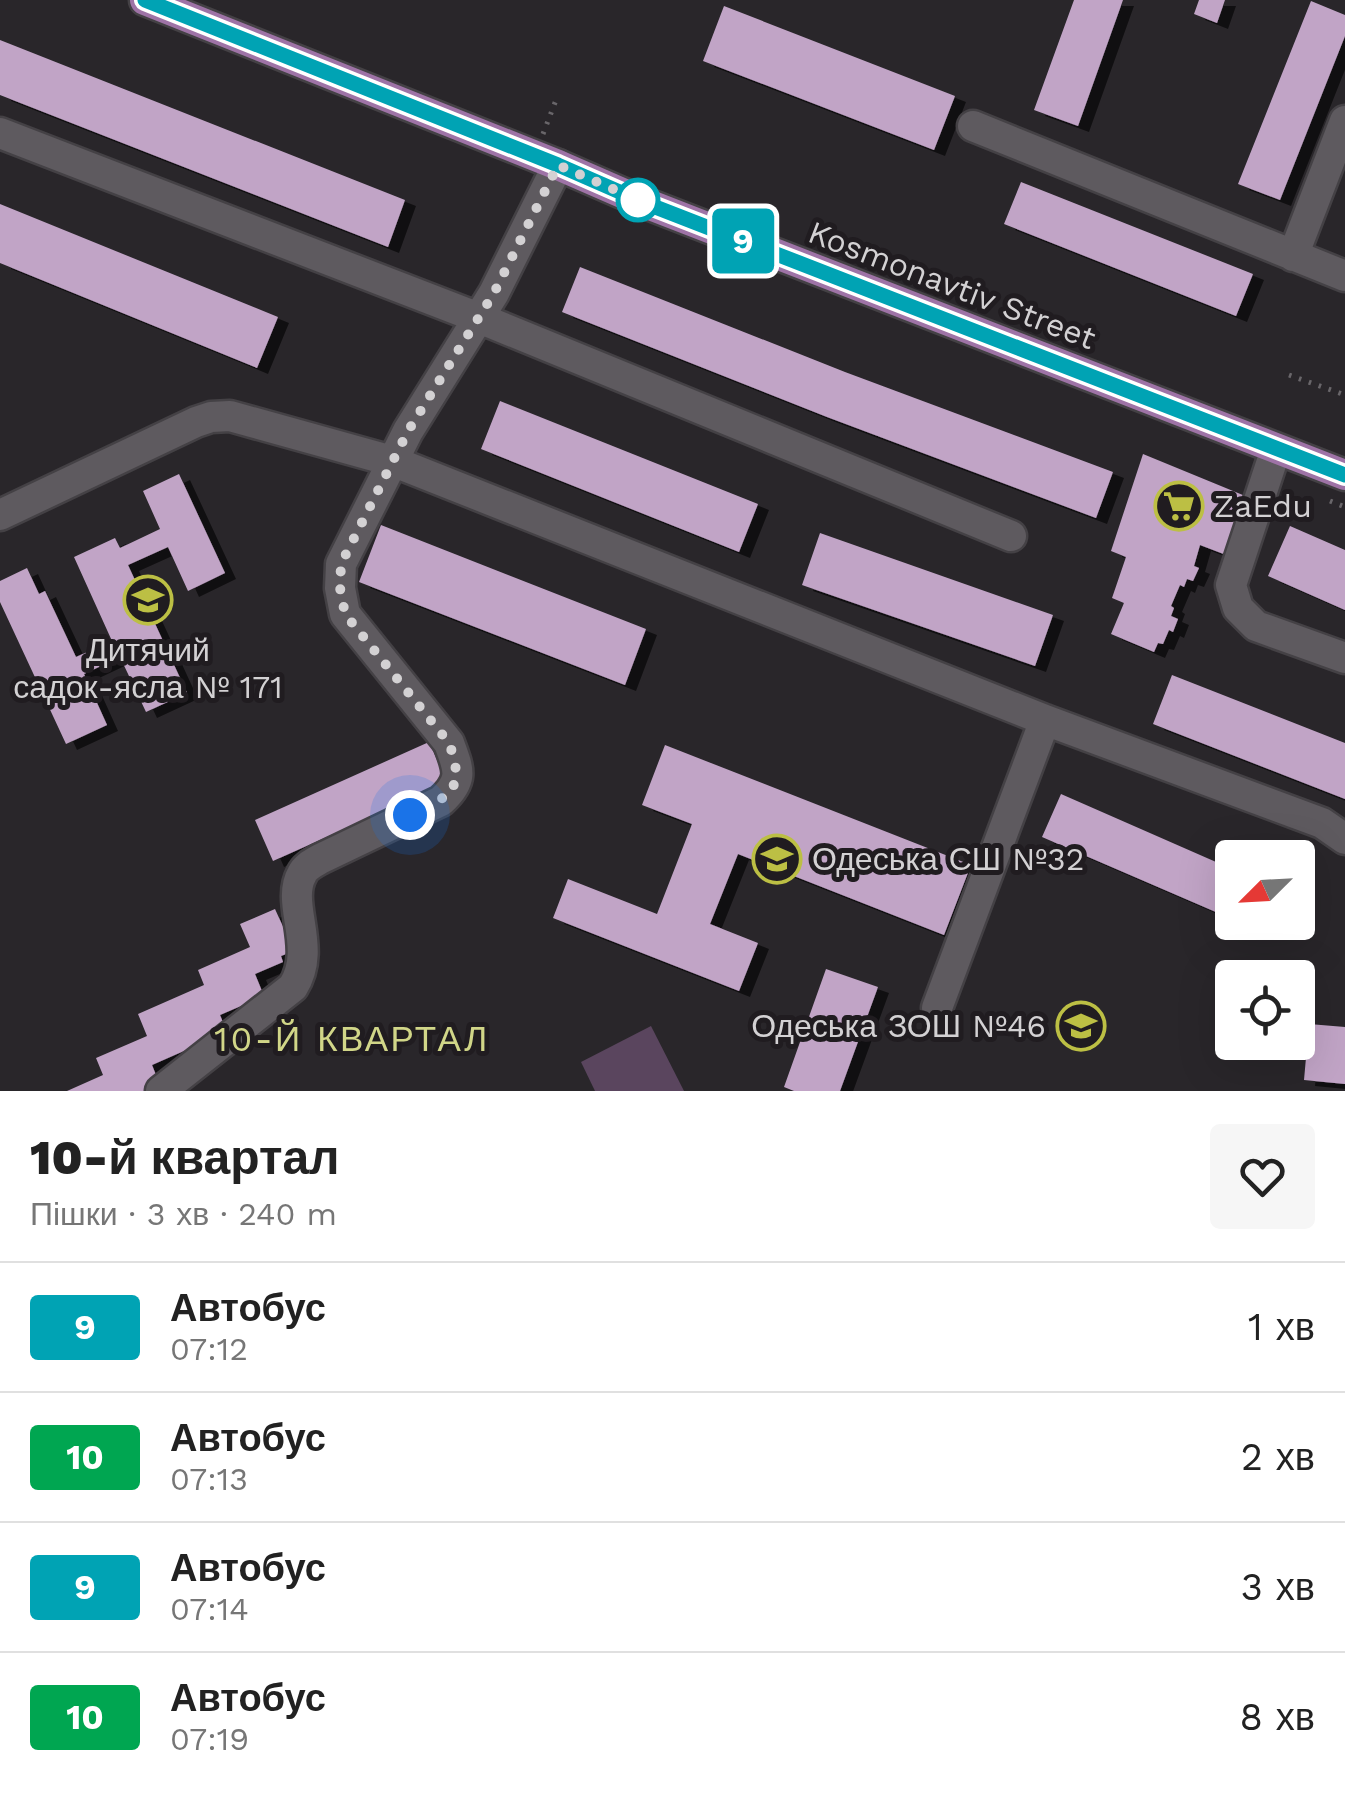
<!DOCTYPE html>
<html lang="uk">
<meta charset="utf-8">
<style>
:root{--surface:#fff;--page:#f6f6f6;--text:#222;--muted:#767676;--line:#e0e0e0}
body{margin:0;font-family:"Work Sans",sans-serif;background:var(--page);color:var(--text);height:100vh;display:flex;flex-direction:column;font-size:38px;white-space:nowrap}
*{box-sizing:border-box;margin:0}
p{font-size:32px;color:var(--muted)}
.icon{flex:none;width:55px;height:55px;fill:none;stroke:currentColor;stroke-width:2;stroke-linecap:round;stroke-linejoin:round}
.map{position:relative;height:1091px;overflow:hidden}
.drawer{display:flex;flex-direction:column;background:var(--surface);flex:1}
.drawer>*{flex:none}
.badge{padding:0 20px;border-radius:8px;font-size:35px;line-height:65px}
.needle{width:65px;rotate:246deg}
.tools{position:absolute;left:1215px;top:840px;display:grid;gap:20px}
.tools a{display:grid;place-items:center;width:100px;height:100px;border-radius:10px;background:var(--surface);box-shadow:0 10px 40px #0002;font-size:50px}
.you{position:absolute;width:50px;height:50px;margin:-25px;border:8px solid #fff;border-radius:50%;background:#1a73e8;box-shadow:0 0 0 15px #1a73e833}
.map>.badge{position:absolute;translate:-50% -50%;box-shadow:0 0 0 5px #fff}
.round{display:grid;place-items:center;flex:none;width:105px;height:105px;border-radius:10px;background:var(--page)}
.headline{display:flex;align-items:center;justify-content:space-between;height:170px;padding:0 30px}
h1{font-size:48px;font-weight:800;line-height:75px}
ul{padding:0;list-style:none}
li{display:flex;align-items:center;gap:30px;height:130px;padding:0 30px;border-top:2px solid var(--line)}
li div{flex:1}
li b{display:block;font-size:38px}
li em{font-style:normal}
li .badge{min-width:110px;font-weight:700;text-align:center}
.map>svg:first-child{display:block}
.green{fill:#5a455e}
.building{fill:#c1a4c6;filter:url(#shadow)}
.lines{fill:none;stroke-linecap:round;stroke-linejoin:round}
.minor-casing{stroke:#444145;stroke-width:35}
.major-casing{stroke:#444145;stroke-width:35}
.path{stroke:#69666a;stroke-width:5;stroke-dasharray:2.5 8;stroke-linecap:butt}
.minor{stroke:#5e5a5f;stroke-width:30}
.major{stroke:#9e73a6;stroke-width:30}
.line-casing{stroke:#fff;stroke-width:22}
.line{stroke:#00a3b4;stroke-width:15}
.walk{stroke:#d3d1d3;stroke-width:10;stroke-dasharray:0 18}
.stop-dot{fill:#fff;stroke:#00a3b4;stroke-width:5}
.labels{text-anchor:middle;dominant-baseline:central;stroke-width:10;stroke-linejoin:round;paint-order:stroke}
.street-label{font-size:32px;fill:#d3d1d3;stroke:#201c20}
.poi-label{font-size:32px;fill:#d3d1d3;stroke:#201c20;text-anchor:start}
.neighbourhood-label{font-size:35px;letter-spacing:2.5px;fill:#d1d688;stroke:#201c20}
</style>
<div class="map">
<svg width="1345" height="1091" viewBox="0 0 1345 1091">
<defs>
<filter id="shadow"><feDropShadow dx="11" dy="6" stdDeviation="0" flood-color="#0009"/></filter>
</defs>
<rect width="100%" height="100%" fill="#29262a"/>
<path class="green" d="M 651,1026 L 684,1091 L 595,1091 L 581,1062 Z"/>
<path class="building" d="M 1074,0 L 1123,0 L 1078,126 L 1034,110 Z
M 1199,0 L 1225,0 L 1217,23 L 1194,14 Z
M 1311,1 L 1345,15 L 1345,36 L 1280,200 L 1238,184 Z
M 724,6 L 955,96 L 934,150 L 703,61 Z
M 0,40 L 405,200 L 388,247 L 0,95 Z
M 1021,182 L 1253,274 L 1236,316 L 1004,224 Z
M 0,204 L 278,317 L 257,368 L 0,263 Z
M 580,267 L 845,372 L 1113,472 L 1096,518 L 827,417 L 562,312 Z
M 500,401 L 758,504 L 739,552 L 481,449 Z
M 1143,454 L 1255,500 L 1234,558 L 1200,545 L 1194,566 L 1199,568 L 1193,581 L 1187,579 L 1184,587 L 1180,585 L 1171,606 L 1174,608 L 1171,616 L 1178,619 L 1173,632 L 1169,630 L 1163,644 L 1158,643 L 1154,652 L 1111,634 L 1124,603 L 1112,598 L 1126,557 L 1111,551 Z
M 179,474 L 225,573 L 188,591 L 168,547 L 128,565 L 187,693 L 146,712 L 120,657 L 84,674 L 107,725 L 66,744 L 0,602 L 0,581 L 27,568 L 39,594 L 45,591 L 76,657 L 112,641 L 74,557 L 115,538 L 120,548 L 160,529 L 143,491 Z
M 381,525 L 646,629 L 625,685 L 359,582 Z
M 1290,526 L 1345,550 L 1345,610 L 1268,576 Z
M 820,533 L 1053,615 L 1035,666 L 802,585 Z
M 1172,675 L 1345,743 L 1345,799 L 1153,724 Z
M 429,742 L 447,783 L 273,861 L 255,820 Z
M 665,745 L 971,865 L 944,935 L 738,854 L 710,924 L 758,943 L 739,991 L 553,918 L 568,879 L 657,914 L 692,824 L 642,805 Z
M 1061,794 L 1232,869 L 1232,919 L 1042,837 Z
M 275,909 L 294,951 L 281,956 L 283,962 L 255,974 L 264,996 L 220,1015 L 227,1032 L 152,1065 L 160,1085 L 147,1091 L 67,1091 L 103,1075 L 96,1058 L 147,1036 L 138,1014 L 204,985 L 198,970 L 250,947 L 240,924 Z
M 826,969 L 878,987 L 840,1091 L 794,1091 L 784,1087 Z
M 1309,1024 L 1345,1027 L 1345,1084 L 1304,1080 Z"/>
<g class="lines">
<g class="minor-casing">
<path id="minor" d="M 973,126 L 1345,276
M 0,133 L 479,318 L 1011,536
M 1293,256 L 1345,121
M 1276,449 L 1231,585 L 1238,608 L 1256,626 L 1345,658
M 0,515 L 196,422 L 211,417 L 230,416 L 392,461 L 1045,720 L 1322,823 L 1345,839
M 937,1008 L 1045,720
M 161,1091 L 293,987 C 318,947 285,904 302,874 C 305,867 313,863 320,859 L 441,801 C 464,780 459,770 449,743 L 345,614 L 340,588 L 341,564 L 408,431 L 494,293 L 558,165"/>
</g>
<g class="major-casing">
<path id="major" d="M 145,0 L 558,165 L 645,203 L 1345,475"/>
</g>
<path class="path" d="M 543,134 L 556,100
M 1289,375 L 1345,395
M 1330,501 L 1345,507"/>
<use href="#minor" class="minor"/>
<use href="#major" class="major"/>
</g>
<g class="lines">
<g class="line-casing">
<path id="line" d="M 145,0 L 558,165 L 645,203 L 1345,475"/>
</g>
<use href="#line" class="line"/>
<path class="walk" d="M 410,815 C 451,796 466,790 449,743 L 345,614 L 340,588 L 341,564 L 408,431 L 494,293 L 558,165 L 645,203 L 638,200"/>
</g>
<defs>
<g id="supermarket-ring" transform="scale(2.5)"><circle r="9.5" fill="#201c20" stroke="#bcbf44" stroke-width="1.5"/><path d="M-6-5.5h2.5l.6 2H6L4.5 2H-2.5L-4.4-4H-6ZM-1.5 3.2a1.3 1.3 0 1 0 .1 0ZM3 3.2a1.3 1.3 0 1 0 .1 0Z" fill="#bcbf44"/></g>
<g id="school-ring" transform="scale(2.5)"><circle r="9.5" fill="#201c20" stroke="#bcbf44" stroke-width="1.5"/><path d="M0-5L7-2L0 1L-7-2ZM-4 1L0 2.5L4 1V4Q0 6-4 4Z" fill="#bcbf44"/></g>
</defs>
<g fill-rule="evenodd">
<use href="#supermarket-ring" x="1179" y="506"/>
<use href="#school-ring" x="148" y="600"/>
<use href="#school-ring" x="777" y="859"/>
<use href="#school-ring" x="1081" y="1026"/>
</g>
<circle class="stop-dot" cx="638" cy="200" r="20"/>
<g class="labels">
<g class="street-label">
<text transform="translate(952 285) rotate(21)">Kosmonavtiv Street</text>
</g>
<g class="poi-label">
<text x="1214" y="506">ZaEdu</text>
<text x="148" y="650" text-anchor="middle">Дитячий<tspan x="148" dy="37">садок-ясла № 171</tspan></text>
<text x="812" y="859">Одеська СШ №32</text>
<text x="1046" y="1026" text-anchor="end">Одеська ЗОШ №46</text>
</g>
<g class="neighbourhood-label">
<text x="352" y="1039">10-Й КВАРТАЛ</text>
</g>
</g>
</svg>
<div class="tools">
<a><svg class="needle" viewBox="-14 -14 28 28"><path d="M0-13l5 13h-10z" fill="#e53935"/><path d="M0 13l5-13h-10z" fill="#767676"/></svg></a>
<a><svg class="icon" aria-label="locate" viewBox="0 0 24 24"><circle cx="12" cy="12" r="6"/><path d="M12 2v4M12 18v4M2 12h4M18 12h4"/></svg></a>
</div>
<div class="you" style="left:410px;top:815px"></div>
<b class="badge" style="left:743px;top:241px;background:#00a3b4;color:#fff">9</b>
</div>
<section class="drawer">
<div class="headline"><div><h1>10-й квартал</h1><p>Пішки · 3 хв · 240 m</p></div><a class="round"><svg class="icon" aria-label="heart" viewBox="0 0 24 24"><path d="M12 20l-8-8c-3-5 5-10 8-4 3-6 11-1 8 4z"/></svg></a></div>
<ul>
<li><span class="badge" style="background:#00a3b4;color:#fff">9</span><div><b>Автобус</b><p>07:12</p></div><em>1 хв</em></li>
<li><span class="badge" style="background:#00a651;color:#fff">10</span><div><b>Автобус</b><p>07:13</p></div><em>2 хв</em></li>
<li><span class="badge" style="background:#00a3b4;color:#fff">9</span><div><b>Автобус</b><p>07:14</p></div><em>3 хв</em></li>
<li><span class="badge" style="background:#00a651;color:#fff">10</span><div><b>Автобус</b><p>07:19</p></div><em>8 хв</em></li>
</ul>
</section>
